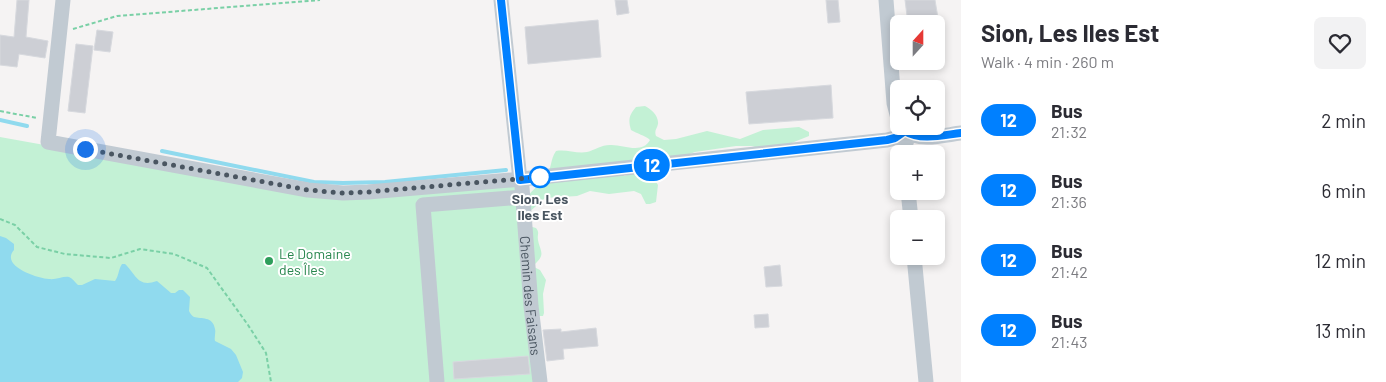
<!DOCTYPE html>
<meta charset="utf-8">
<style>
:root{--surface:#fff;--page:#f2f2f3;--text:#2b2b33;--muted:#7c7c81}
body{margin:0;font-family:Barlow,sans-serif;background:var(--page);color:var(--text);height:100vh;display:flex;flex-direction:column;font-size:19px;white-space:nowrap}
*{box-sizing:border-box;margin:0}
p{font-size:16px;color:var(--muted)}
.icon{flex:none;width:28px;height:28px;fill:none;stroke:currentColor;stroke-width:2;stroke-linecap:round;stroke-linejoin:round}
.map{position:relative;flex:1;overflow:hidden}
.side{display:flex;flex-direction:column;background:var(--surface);width:425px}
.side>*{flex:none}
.badge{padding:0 10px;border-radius:16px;font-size:18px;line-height:32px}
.needle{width:32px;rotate:21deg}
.fabs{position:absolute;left:890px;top:15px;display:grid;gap:10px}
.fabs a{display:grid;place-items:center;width:55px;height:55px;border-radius:8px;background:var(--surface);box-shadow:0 2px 8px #0003;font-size:25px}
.you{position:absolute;width:25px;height:25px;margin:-12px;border:4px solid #fff;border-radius:50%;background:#1a73e8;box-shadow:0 0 0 8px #1a73e833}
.map>.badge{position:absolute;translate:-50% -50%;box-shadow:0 0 0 2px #fff}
.round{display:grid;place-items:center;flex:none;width:52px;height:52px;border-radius:8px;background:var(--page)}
.head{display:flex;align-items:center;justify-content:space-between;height:85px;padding:0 20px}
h1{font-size:24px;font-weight:700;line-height:38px}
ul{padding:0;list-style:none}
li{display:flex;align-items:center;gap:15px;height:70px;padding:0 20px}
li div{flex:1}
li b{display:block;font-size:19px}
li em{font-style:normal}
li .badge{min-width:55px;font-weight:700;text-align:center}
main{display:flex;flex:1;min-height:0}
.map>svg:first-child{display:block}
.green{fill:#c3f1d5}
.water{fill:#90daee}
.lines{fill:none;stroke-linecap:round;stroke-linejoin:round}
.stream{stroke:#90daee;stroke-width:4}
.building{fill:#cdcfd5;stroke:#d7d9de}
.path{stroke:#7ad0a6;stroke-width:2;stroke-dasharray:4 2.5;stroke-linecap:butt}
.minor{stroke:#c1cad2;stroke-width:15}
.line-casing{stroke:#fff;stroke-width:11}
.line{stroke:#0080ff;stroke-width:8}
.walk{stroke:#4a5661;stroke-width:5;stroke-dasharray:0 9}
.stop-dot{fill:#fff;stroke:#0080ff;stroke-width:2.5}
.leisure-dot{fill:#2e9e5b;stroke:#fff;stroke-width:2}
.labels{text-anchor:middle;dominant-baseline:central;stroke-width:4;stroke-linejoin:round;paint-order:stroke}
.stop-label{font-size:14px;font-weight:bold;fill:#4a5661;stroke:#fff}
.leisure-label{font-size:14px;fill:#27864d;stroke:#fff;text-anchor:start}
.street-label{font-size:14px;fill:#4a5661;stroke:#fff}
</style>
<main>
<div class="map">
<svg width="961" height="382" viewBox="0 0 961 382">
<rect width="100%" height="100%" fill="#f5f3f3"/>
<path class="green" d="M 645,106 C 651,109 659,116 658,124 C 657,129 654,130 656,136 L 664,140 L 676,139 L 707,131 L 740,139 L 763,130 L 799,127 L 809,132 L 809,136 L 779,148 L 767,151 L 752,146 L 736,146 L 695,152 L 675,159 L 665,160 L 652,154 L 647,155 L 630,164 L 623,174 L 624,176 L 635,173 L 642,174 L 655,180 L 658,185 L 656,202 L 650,204 L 646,204 L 641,194 L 634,191 L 609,194 L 590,191 L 577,196 L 545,198 L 526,215 L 525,225 L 536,228 C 540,233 537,234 538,240 C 540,251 546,254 535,264 L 534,267 L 540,270 L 546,280 L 543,294 L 544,313 L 543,316 L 530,316 L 541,327 L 538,382 L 0,382 L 0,137 L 306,192 L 511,183 L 528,196 C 533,189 540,185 545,178 C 552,170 550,159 556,151 C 566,149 577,154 587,152 C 595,150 601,145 610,145 C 622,144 642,155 650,140 C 645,135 637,134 631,130 C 628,120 629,115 636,107 Z"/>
<path class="water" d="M 0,236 L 6,238 L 14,244 L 14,250 C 0,266 37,278 49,279 C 56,280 63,276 69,277 C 72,278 75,282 78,285 L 82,285 L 95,279 L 115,281 C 119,276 118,270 122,264 L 125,264 C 136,274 137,288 157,281 L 171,293 L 175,293 L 179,290 L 183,290 L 190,297 L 189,311 C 190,313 192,316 194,317 C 201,319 213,316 215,329 C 216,333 214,337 215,341 L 231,349 L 236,355 L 243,372 L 242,378 L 238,382 L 0,382 Z"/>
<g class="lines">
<path class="stream" d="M 0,120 L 27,126
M 162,151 L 314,182 L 343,183 L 385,182 L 506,170"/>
</g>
<path class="building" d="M 17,0 L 29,0 L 26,37 L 48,41 L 45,58 L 19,54 L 17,67 L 0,65 L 0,35 L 14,37 Z
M 615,0 L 627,0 L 629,13 L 617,15 Z
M 826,0 L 838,0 L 840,22 L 828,23 Z
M 905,0 L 935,0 L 938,18 L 924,20 L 924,24 L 908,24 Z
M 598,20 L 601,57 L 528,64 L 525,27 Z
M 97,30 L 113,32 L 110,52 L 94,50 Z
M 76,44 L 93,46 L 85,113 L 68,111 Z
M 831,85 L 833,118 L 749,124 L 746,92 Z
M 780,265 L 782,286 L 766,287 L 764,267 Z
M 768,314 L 769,327 L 755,328 L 754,315 Z
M 596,328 L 598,346 L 563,349 L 564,359 L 547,361 L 543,330 L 561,329 L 561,332 Z
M 528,356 L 530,374 L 454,379 L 453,362 Z"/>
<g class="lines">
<path class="path" d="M 73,29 L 117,16 L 320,0
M 0,111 L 37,118
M 0,219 L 15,225 L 37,247 L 65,254 L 111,258 L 140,249 L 174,254 L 207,268 L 248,325 L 266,353 L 271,382"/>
<g class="minor">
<path d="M 63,0 L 48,142 L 308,190 L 343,193 L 368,192 L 522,179 L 887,140 L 895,138 L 905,131"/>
<path d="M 501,0 L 520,180"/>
<path d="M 886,0 L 894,103 L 899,122"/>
<path d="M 902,126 C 914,144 943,135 961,133"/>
<path d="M 905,154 L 905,146 L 909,134"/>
<path id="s1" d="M 522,187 L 531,306 L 540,382"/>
<path d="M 908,191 L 911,219"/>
<path d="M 914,256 L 926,382"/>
<path d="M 437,382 L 423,205 L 523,197"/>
</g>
</g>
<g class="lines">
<g class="line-casing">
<path id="line" d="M 501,0 L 520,180 L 887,140 L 895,138 L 905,131 C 921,141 943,135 961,133"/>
</g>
<use href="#line" class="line"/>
<path class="walk" d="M 85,149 L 308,190 L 343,193 L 368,192 L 540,177"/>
</g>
<circle class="stop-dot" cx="540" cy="177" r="10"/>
<circle class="leisure-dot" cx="269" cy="261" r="5"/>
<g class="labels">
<g class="stop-label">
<text x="540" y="198">Sion, Les<tspan x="540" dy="16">Iles Est</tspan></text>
</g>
<g class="leisure-label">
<text x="279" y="253">Le Domaine<tspan x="279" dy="16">des Îles</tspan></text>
</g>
<g class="street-label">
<text stroke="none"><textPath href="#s1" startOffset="109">Chemin des Faisans</textPath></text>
</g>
</g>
</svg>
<div class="fabs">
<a><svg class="needle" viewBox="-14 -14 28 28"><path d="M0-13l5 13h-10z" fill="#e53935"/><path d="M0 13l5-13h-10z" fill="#7c7c81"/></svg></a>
<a><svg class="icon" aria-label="locate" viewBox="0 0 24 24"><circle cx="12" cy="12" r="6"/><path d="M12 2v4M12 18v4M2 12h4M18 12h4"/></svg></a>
<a>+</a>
<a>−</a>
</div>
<div class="you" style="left:85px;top:149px"></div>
<b class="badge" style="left:652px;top:165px;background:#0080ff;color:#fff">12</b>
</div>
<section class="side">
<div class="head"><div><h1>Sion, Les Iles Est</h1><p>Walk · 4 min · 260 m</p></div><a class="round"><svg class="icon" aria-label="heart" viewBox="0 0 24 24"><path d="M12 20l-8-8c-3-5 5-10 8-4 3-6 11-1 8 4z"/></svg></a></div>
<ul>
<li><span class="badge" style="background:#0080ff;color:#fff">12</span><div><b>Bus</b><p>21:32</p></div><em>2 min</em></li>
<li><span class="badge" style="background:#0080ff;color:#fff">12</span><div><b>Bus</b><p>21:36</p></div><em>6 min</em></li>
<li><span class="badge" style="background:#0080ff;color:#fff">12</span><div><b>Bus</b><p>21:42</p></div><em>12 min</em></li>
<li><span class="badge" style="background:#0080ff;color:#fff">12</span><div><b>Bus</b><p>21:43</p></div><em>13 min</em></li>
</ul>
</section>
</main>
